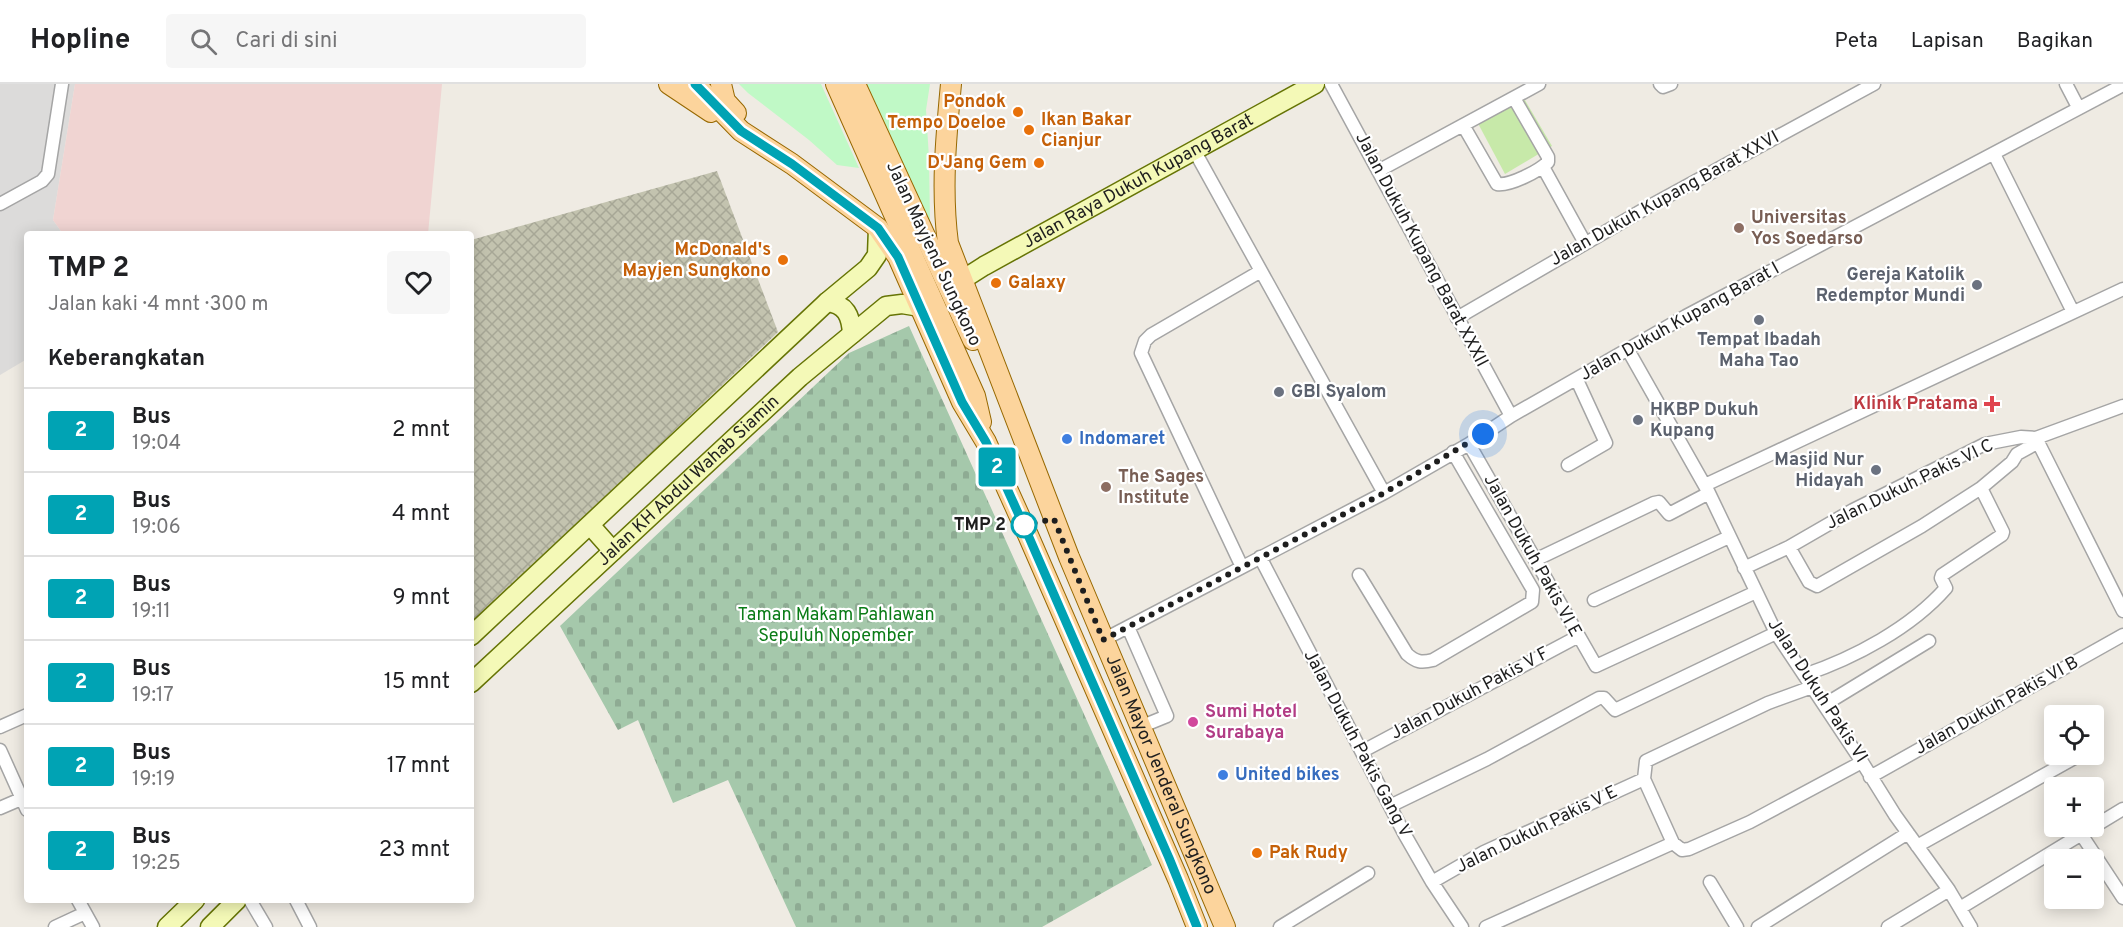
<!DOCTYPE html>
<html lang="id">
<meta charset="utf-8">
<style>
:root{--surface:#fff;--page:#f6f6f6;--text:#202124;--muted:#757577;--line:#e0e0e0}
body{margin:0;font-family:Overpass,sans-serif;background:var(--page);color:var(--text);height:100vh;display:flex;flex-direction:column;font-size:22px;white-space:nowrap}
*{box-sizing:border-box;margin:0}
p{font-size:20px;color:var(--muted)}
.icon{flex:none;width:33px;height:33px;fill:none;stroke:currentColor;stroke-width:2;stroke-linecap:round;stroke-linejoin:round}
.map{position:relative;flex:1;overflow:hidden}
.drawer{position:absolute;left:24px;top:147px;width:450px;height:672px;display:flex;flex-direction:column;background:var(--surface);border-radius:6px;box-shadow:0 3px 15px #0003}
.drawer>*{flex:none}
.badge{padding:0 12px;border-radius:4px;font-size:21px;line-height:39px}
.controls{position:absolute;left:2044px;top:621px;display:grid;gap:12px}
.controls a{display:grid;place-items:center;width:60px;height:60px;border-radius:6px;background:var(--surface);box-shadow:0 3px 15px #0003;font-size:30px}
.you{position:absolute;width:30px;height:30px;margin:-15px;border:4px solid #fff;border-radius:50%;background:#1a73e8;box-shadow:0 0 0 9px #1a73e833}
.map>.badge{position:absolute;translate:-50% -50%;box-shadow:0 0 0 3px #fff}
h2{padding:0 24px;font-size:22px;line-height:54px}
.round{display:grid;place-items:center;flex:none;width:63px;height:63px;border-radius:6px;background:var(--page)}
.headline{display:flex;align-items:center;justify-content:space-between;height:102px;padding:0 24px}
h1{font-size:28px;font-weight:700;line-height:45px}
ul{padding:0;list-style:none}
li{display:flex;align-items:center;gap:18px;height:84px;padding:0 24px;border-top:2px solid var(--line)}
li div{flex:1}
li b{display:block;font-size:22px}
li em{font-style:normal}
li .badge{min-width:66px;font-weight:700;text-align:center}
header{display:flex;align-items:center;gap:36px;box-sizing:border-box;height:84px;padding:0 30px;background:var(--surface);border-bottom:2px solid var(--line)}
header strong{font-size:28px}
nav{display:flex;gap:33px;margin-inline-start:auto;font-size:21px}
.search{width:420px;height:54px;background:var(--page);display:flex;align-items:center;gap:15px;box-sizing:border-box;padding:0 21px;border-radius:6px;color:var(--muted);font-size:22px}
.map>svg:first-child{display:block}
.residential{fill:#dcdbda}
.commercial{fill:#f0d4d2}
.construction{fill:url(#construction-cross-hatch)}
.grass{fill:#c7e9a9}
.cemetery{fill:url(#cemetery-stones)}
.park{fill:#c0f9c6}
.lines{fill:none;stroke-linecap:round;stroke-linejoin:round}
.street-casing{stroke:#a5a5a5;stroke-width:15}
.secondary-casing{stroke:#667405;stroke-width:21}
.primary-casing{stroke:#976800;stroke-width:22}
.street{stroke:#fff;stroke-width:12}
.secondary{stroke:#f4f9b7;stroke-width:18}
.primary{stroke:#fcd49c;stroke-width:20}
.line-casing{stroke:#fff;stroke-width:14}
.line{stroke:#00a3b4;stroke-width:9}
.walk{stroke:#1e1e1e;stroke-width:6;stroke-dasharray:0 10.8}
.food-dot{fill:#e8710a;stroke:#fff;stroke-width:2}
.education-dot{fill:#8d6e63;stroke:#fff;stroke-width:2}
.worship-dot{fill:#6b7280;stroke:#fff;stroke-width:2}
.health-dot{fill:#e0444e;stroke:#fff;stroke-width:2}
.shop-dot{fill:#3f7fe0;stroke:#fff;stroke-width:2}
.stop-dot{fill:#fff;stroke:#00a3b4;stroke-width:3}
.hotel-dot{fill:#d1479c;stroke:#fff;stroke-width:2}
.labels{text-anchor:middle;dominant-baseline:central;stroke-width:4.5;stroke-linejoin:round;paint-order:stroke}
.food-label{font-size:18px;font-weight:bold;fill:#c56008;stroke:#fff;text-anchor:end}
.street-label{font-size:18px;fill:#1e1e1e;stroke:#fff}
.education-label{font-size:18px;font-weight:bold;fill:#785e54;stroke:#fff;text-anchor:start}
.worship-label{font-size:18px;font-weight:bold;fill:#5b616d;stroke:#fff;text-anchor:end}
.health-label{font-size:18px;font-weight:bold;fill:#be3a42;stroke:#fff;text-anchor:end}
.shop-label{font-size:18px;font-weight:bold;fill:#366cbe;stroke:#fff;text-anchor:start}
.stop-label{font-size:18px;font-weight:bold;fill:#1e1e1e;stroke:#fff;text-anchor:end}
.park-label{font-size:18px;fill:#0b7c17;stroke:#fff}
.hotel-label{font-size:18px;font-weight:bold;fill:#b23c85;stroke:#fff;text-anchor:start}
</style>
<header>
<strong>Hopline</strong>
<div class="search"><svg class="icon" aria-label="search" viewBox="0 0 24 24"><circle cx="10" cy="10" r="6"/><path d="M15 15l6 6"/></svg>Cari di sini</div>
<nav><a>Peta</a><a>Lapisan</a><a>Bagikan</a></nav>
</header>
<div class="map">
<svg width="2123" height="843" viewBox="0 0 2123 843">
<defs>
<pattern id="construction-cross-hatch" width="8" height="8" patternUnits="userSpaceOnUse" patternTransform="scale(1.5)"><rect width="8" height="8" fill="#c3c3af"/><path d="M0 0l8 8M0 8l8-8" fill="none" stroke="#a7a796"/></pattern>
<pattern id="cemetery-stones" width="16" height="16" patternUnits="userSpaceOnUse" patternTransform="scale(1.5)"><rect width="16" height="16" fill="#a5c8ab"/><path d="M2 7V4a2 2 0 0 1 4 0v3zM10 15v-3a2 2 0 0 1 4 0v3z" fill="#8eab93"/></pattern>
</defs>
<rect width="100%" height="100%" fill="#efebe3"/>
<path class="residential" d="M 0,0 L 75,0 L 53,136 L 63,150 L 27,150 L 27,275 L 0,291 Z"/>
<path class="commercial" d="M 75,0 L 442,0 L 428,150 L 63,150 L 53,136 Z"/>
<path class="construction" d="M 717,87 L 778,248 L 471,541 L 471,156 Z"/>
<path class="grass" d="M 1519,6 L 1552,62 L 1505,90 L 1474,32 Z"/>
<path class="cemetery" d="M 909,242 L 1152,781 L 1042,843 L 796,843 L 728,696 L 673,719 L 638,636 L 618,646 L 560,542 L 849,269 Z"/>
<path class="park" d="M 739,0 L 821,0 L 859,84 L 837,81 L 809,56 L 748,9 Z
M 866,0 L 930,0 L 926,26 L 929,74 L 930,138 Z"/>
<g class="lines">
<g class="street-casing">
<path id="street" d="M 1331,0 L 1511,332
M 1660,0 L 1663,3 L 1671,0
M 2066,0 L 2078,23
M 1463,41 L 1497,100 C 1510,102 1539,87 1548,78 L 1548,73 L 1514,14
M 1194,66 L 1384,409
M 1994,70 L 2073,228
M 1543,83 L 1585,159
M 1378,87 L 1539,0
M 0,120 L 42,97 L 48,90 L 62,0
M 1457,234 L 1648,123 L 1874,0
M 1628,266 L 1709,409 L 1776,549 L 1862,678 L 1895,731 L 1949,806 L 1971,843
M 2036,354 L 2123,527
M 1469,360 L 1596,582 L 1756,508
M 1568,381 L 1606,359 L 1577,296
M 1705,401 L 2123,205
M 1789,463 L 1809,498 L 1817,502 L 1922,442 L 1981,404 L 2012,378 L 2017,370 L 2037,359
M 1260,473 L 1405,751 L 1432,798 L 1462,843
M 1535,476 L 1654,419 L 1659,418 L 1669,430 L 1709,409
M 1242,483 L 1141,269 L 1145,257 L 1151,251 L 1261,187
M 1744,484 L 1789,463 L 1853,426 L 1985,360 L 2021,353 L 2036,354 L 2123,322
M 1359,491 L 1407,570 C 1416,578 1421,579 1433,576 L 1532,518 L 1533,506 L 1453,368
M 1594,516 L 1729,453
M 1128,543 L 1167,632 L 1140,643
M 1103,556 L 1384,409 L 1469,360 L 1511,332 L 1686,232 L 2123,1
M 1804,591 C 1854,574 1911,544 1946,504 L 1941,494 L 1942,491 L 2002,451 L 2003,448 L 1981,404
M 1812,603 L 1768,619 L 1646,677 L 1644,695 L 1673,759 L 1682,766 L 1689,765 L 1750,738 L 1862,678
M 1824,621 L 1929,557
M 0,643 L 27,631
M 0,666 L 27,726
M 1363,667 L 1577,553
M 1870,693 L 2123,551
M 1390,722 L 1487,675 L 1599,614 L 1604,614 L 1615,626 L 1776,549
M 0,724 L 21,715
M 2081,750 L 2123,814
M 1917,762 L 2078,672
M 1432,798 L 1484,768 L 1644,695
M 1710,798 L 1737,843
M 78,816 L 93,843
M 250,816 L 266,843
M 296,816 L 310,843
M 1960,824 L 2123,725
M 55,843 L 85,829
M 1280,843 L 1368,789
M 1486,843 L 1673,759
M 1758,843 L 1908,749
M 1888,843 L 1949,806"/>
</g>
<g class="secondary-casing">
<g id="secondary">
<path id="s1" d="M 962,196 L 984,182 L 1315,0"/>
<path d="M 827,218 C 846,220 851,232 852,250"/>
<path d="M 590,441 L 613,467"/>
<path d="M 471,552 L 827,218 L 868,184 L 877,171 L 878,144"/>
<path id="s2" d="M 471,599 L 800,293 L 886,222 L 902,220 L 920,223"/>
<path d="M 167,843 L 195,816"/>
<path d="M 210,843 L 237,816"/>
</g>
</g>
<g class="primary-casing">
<g id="primary">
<path d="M 669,0 L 711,28"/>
<path d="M 695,0 L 741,47 L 792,80 L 878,144 L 898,173 L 962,318 L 986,358 L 1028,451 L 1178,795 L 1197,843"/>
<path d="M 721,0 L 725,17 L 736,29"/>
<path d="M 836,0 L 975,312 L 981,338"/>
<path d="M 855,0 L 973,256"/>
<path id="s3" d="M 951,0 C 946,53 941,106 948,159 L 1069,473 L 1225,843"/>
</g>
</g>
<use href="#street" class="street"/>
<use href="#secondary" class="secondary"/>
<use href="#primary" class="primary"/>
</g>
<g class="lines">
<g class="line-casing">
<path id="line" d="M 695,0 L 741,47 L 792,80 L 878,144 L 898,173 L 962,318 L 986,358 L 1028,451 L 1169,774 L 1197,843"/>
</g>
<use href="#line" class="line"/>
<path class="walk" d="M 1024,441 L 1054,435 L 1103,556 L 1384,409 L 1483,350"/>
</g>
<g class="food-dot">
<circle cx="1018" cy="28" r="6"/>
<circle cx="1029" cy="46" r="6"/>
<circle cx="1039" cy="79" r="6"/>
<circle cx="783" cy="176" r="6"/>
<circle cx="996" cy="199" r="6"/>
<circle cx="1257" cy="769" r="6"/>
</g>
<g class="education-dot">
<circle cx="1739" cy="144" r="6"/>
<circle cx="1106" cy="403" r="6"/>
</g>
<g class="worship-dot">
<circle cx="1977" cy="201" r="6"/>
<circle cx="1759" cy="236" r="6"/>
<circle cx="1279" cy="308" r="6"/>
<circle cx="1638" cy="336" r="6"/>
<circle cx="1876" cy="386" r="6"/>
</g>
<path class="health-dot" d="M1989 311h6v6h6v6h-6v6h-6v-6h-6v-6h6z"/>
<g class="shop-dot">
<circle cx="1067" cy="355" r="6"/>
<circle cx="1223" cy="691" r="6"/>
</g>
<circle class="stop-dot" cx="1024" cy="441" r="12"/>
<circle class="hotel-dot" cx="1193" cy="638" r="6"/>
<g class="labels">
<g class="food-label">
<text x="1006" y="18">Pondok<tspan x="1006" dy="21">Tempo Doeloe</tspan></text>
<text x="1041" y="36" text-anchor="start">Ikan Bakar<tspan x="1041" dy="21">Cianjur</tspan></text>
<text x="1027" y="79">D'Jang Gem</text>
<text x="771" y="166">McDonald's<tspan x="771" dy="21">Mayjen Sungkono</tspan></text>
<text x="1008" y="199" text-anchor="start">Galaxy</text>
<text x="1269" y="769" text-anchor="start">Pak Rudy</text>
</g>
<g class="street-label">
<text stroke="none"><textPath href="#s1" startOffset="202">Jalan Raya Dukuh Kupang Barat</textPath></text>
<text transform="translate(1665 115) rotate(-29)">Jalan Dukuh Kupang Barat XXVI</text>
<text transform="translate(1421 166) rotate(62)">Jalan Dukuh Kupang Barat XXXII</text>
<text transform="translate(933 170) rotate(65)">Jalan Mayjend Sungkono</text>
<text transform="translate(1680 238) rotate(-29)">Jalan Dukuh Kupang Barat I</text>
<text stroke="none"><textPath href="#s2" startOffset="297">Jalan KH Abdul Wahab Siamin</textPath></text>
<text transform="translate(1910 401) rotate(-26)">Jalan Dukuh Pakis VI C</text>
<text transform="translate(1532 472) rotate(61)">Jalan Dukuh Pakis VI E</text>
<text transform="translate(1817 607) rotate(57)">Jalan Dukuh Pakis VI</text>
<text transform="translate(1470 610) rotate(-28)">Jalan Dukuh Pakis V F</text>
<text transform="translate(1997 622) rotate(-29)">Jalan Dukuh Pakis VI B</text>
<text transform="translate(1357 660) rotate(62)">Jalan Dukuh Pakis Gang V</text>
<text stroke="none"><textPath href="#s3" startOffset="732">Jalan Mayor Jenderal Sungkono</textPath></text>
<text transform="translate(1537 746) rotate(-26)">Jalan Dukuh Pakis V E</text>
</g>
<g class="education-label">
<text x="1751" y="134">Universitas<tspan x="1751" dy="21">Yos Soedarso</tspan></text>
<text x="1118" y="393">The Sages<tspan x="1118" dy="21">Institute</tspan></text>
</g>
<g class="worship-label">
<text x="1965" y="191">Gereja Katolik<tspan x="1965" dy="21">Redemptor Mundi</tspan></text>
<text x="1759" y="256" text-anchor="middle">Tempat Ibadah<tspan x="1759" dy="21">Maha Tao</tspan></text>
<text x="1291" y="308" text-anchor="start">GBI Syalom</text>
<text x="1650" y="326" text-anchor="start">HKBP Dukuh<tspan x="1650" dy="21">Kupang</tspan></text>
<text x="1864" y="376">Masjid Nur<tspan x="1864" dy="21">Hidayah</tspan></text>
</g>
<g class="health-label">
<text x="1978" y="320">Klinik Pratama</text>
</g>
<g class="shop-label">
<text x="1079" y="355">Indomaret</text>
<text x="1235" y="691">United bikes</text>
</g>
<g class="stop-label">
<text x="1006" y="441">TMP 2</text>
</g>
<g class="park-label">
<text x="836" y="531">Taman Makam Pahlawan<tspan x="836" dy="21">Sepuluh Nopember</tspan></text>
</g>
<g class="hotel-label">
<text x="1205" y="628">Sumi Hotel<tspan x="1205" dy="21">Surabaya</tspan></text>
</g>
</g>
</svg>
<div class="controls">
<a><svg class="icon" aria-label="locate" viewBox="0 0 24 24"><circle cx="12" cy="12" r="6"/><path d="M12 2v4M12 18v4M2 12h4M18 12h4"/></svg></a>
<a>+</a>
<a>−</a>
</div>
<div class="you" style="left:1483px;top:350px"></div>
<b class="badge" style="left:997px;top:383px;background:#00a3b4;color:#fff">2</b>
<section class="drawer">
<div class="headline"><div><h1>TMP 2</h1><p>Jalan kaki · 4 mnt · 300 m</p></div><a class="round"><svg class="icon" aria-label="heart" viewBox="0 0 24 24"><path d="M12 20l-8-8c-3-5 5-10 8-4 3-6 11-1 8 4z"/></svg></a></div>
<h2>Keberangkatan</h2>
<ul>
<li><span class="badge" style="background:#00a3b4;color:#fff">2</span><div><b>Bus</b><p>19:04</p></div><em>2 mnt</em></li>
<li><span class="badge" style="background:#00a3b4;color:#fff">2</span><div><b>Bus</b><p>19:06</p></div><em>4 mnt</em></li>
<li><span class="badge" style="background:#00a3b4;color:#fff">2</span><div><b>Bus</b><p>19:11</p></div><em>9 mnt</em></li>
<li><span class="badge" style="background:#00a3b4;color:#fff">2</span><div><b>Bus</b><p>19:17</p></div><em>15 mnt</em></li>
<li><span class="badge" style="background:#00a3b4;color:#fff">2</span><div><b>Bus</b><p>19:19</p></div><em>17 mnt</em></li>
<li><span class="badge" style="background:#00a3b4;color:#fff">2</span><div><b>Bus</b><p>19:25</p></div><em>23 mnt</em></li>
</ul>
</section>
</div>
